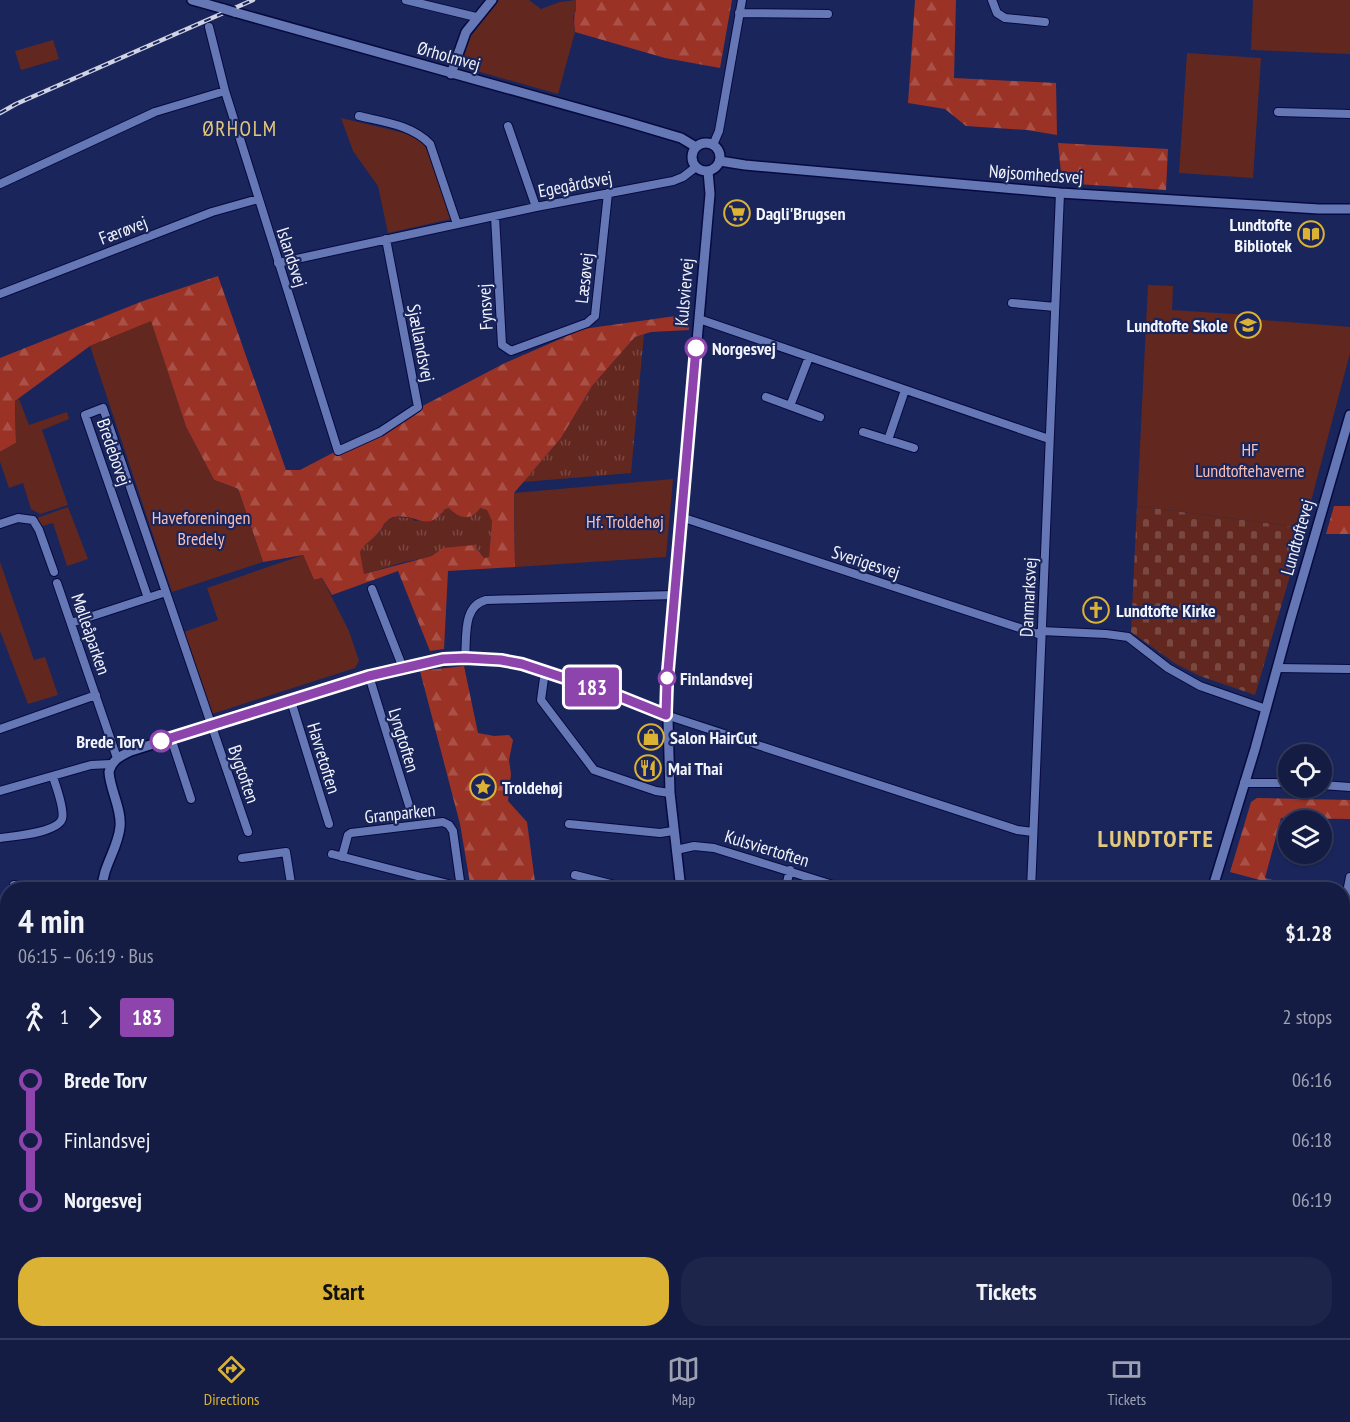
<!DOCTYPE html>
<meta charset="utf-8">
<style>
:root{--surface:#141c44;--page:#1d254b;--text:#f1f3f6;--muted:#9da1b2;--line:#333a5d;--accent:#dbb233}
body{margin:0;font-family:"PT Sans Narrow",sans-serif;background:var(--page);color:var(--text);height:100vh;display:flex;flex-direction:column;font-size:22px;white-space:nowrap}
*{box-sizing:border-box;margin:0}
p{font-size:20px;color:var(--muted)}
.icon{flex:none;width:33px;height:33px;fill:none;stroke:currentColor;stroke-width:2;stroke-linecap:round;stroke-linejoin:round}
.map{position:relative;flex:1;overflow:hidden}
.details{position:absolute;left:0px;top:882px;width:1350px;height:456px;display:flex;flex-direction:column;background:var(--surface);border-radius:24px 24px 0 0;box-shadow:0 2px 4px #0004,0 0 0 2px var(--line)}
.details>*{flex:none}
.badge{padding:0 12px;border-radius:4px;font-size:21px;line-height:39px}
.tools{position:absolute;left:1278px;top:744px;display:grid;gap:12px}
.tools a{display:grid;place-items:center;width:54px;height:54px;border-radius:50%;background:var(--surface);box-shadow:0 2px 4px #0004,0 0 0 2px var(--line);font-size:30px}
.map>.badge{position:absolute;translate:-50% -50%;box-shadow:0 0 0 3px #fff}
.legs{display:flex;align-items:center;gap:9px;height:66px;padding:0 18px;font-size:20px}
.legs p{margin-inline-start:auto}
.headline{display:flex;align-items:center;justify-content:space-between;height:102px;padding:0 18px}
h1{font-size:33px;font-weight:700;line-height:45px}
.button{display:flex;gap:12px;margin-top:auto;padding:12px 18px}
.button a{flex:1;height:69px;border-radius:24px;background:var(--accent);color:#111;font-size:24px;font-weight:700;line-height:69px;text-align:center}
.button a+a{background:var(--page);color:var(--text)}
ul{padding:0 18px;list-style:none}
li{display:flex;align-items:center;gap:21px;height:60px;font-size:22px}
li i{display:grid;place-items:center;width:9px;height:100%;margin:0 8px;background:currentColor}
li i::after{content:'';width:15px;height:15px;margin:-8px;border:4px solid;border-radius:50%;background:var(--surface)}
li p{margin-inline-start:auto}
li:first-child i{background:linear-gradient(#0000 50%,currentColor 0)}
li:last-child i{background:linear-gradient(currentColor 50%,#0000 0)}
.menu{display:flex;justify-content:space-around;align-items:center;height:84px;border-top:2px solid var(--line);background:var(--surface);font-size:16px;color:var(--muted)}
.menu a{display:grid;justify-items:center;gap:3px}
.menu .active{color:var(--accent)}
.map>svg:first-child{display:block}
.grass{fill:url(#grass-tufts)}
.forest{fill:url(#forest-firs);fill-rule:evenodd}
.cemetery{fill:url(#cemetery-stones)}
.green{fill:#62281f}
.lines{fill:none;stroke-linecap:round;stroke-linejoin:round}
.minor-casing{stroke:#070a3f;stroke-width:10}
.tertiary-casing{stroke:#070a3f;stroke-width:12}
.minor{stroke:#6578b5;stroke-width:8}
.tertiary{stroke:#6578b5;stroke-width:9}
.rail-casing{stroke:#cfd3e2;stroke-width:4.5}
.rail{stroke:#1a255b;stroke-width:2;stroke-dasharray:7;stroke-linecap:butt}
.tertiary-bridge-casing{stroke:#070a3f;stroke-width:12;stroke-linecap:butt}
.tertiary-bridge{stroke:#6578b5;stroke-width:9}
.line-1-casing{stroke:#fff;stroke-width:14}
.line-1{stroke:#8e44ad;stroke-width:9}
.stop-1-dot{fill:#fff;stroke:#8e44ad;stroke-width:3}
.labels{text-anchor:middle;dominant-baseline:central;stroke-width:4.5;stroke-linejoin:round;paint-order:stroke}
.street-label{font-size:18px;fill:#f1f4fb;stroke:#1a255b}
.poi-label{font-size:18px;font-weight:bold;fill:#f1f4fb;stroke:#1a255b;text-anchor:start}
.stop-label{font-size:18px;font-weight:bold;fill:#f1f4fb;stroke:#1a255b;text-anchor:start}
.park-label{font-size:18px;fill:#f7beb4;stroke:#1a255b}
.quarter-label{font-size:21px;letter-spacing:1.5px;fill:#e3c87c;stroke:#1a255b}
.district-label{font-size:24px;font-weight:bold;letter-spacing:1.5px;fill:#e3c87c;stroke:#1a255b}
</style>
<div class="map">
<svg width="1350" height="1338" viewBox="0 0 1350 1338">
<defs>
<pattern id="grass-tufts" width="24" height="20" patternUnits="userSpaceOnUse" patternTransform="scale(1.5)"><rect width="24" height="20" fill="#62281f"/><path d="M3 7l-1-3M5 7V3M7 7l1-3M15 17l-1-3M17 17v-4M19 17l1-3" fill="none" stroke="#794840"/></pattern>
<pattern id="forest-firs" width="22" height="20" patternUnits="userSpaceOnUse" patternTransform="scale(1.5)"><rect width="22" height="20" fill="#9a3326"/><path d="M5 1l3.5 6h-7zM16 11l3.5 6h-7z" fill="#a95146"/></pattern>
<pattern id="cemetery-stones" width="16" height="16" patternUnits="userSpaceOnUse" patternTransform="scale(1.5)"><rect width="16" height="16" fill="#62281f"/><path d="M2 7V4a2 2 0 0 1 4 0v3zM10 15v-3a2 2 0 0 1 4 0v3z" fill="#794840"/></pattern>
</defs>
<rect width="100%" height="100%" fill="#1a255b"/>
<path class="grass" d="M 644,334 L 631,473 L 523,482 L 561,438 L 592,386 L 635,337 Z
M 445,508 L 480,508 L 487,510 L 492,521 L 489,557 L 484,558 L 477,548 L 404,562 L 364,574 L 360,552 L 364,545 L 381,531 L 386,521 L 395,517 L 412,518 L 415,521 L 439,517 Z"/>
<path class="forest" d="M 576,0 L 732,0 L 720,68 L 665,58 L 575,32 C 573,20 575,12 576,0 Z
M 915,0 L 956,0 L 954,78 L 1056,83 L 1057,135 L 1027,130 L 966,126 L 945,109 L 908,103 Z
M 1058,143 L 1168,149 L 1166,190 L 1062,183 Z
M 218,276 L 286,470 L 300,470 L 505,363 L 583,329 L 690,314 L 689,330 L 651,332 L 635,337 L 592,386 L 561,438 L 514,493 L 515,567 L 448,571 L 444,649 L 430,651 L 398,571 L 332,595 L 322,578 L 314,580 L 303,555 L 263,562 L 238,489 L 214,480 L 186,427 L 151,322 L 90,346 L 15,401 L 16,443 L 0,452 L 0,358 L 143,301 ZM 449,508 C 459,519 472,521 480,508 L 487,510 L 492,521 L 489,557 L 484,558 L 474,545 L 443,548 L 432,556 L 364,574 L 360,552 C 365,543 372,540 379,532 C 383,529 383,523 387,521 C 389,519 392,517 395,517 C 418,513 427,534 445,509 Z
M 1334,506 L 1350,506 L 1350,534 L 1326,534 Z
M 464,666 L 478,733 L 494,736 L 509,735 L 513,740 L 509,760 L 511,774 L 508,801 L 527,822 L 536,889 L 471,889 L 460,824 L 420,671 Z
M 1257,798 L 1350,800 L 1350,819 L 1281,818 L 1265,878 L 1311,889 L 1294,889 L 1230,872 L 1251,802 Z
M 0,1088 L 7,1126 L 7,1222 L 0,1221 Z
M 7,1291 L 8,1330 L 82,1330 L 97,1333 L 105,1330 L 330,1330 L 330,1338 L 3,1338 L 0,1329 L 0,1293 Z"/>
<path class="cemetery" d="M 1137,506 L 1304,528 L 1255,695 L 1200,676 L 1176,664 L 1131,632 Z
M 299,1330 L 757,1330 L 761,1338 L 229,1338 Z"/>
<path class="green" d="M 499,0 L 529,0 L 541,9 L 560,2 L 576,0 L 576,11 L 573,16 L 575,32 L 558,94 L 466,68 L 461,64 L 471,36 Z
M 1253,0 L 1350,0 L 1350,54 L 1251,50 Z
M 53,40 L 59,59 L 21,70 L 15,51 Z
M 1187,53 L 1261,58 L 1253,178 L 1179,173 Z
M 341,118 L 413,135 L 421,140 L 427,150 L 451,219 L 388,233 L 378,186 L 353,151 Z
M 1148,285 L 1173,286 L 1172,310 L 1249,315 L 1251,319 L 1350,327 L 1350,353 L 1304,528 L 1137,506 Z
M 151,321 L 186,427 L 214,480 L 238,489 L 263,562 L 172,592 L 90,346 Z
M 19,399 L 29,425 L 67,412 L 69,419 L 42,430 L 68,505 L 40,514 L 31,509 L 23,483 L 9,488 L 0,462 L 0,452 L 16,443 L 15,401 Z
M 673,479 L 666,557 L 515,567 L 514,493 Z
M 68,507 L 88,559 L 67,566 L 53,523 L 42,526 L 37,518 Z
M 303,555 L 314,580 L 322,578 L 349,631 L 359,661 L 355,668 L 212,714 L 184,632 L 218,620 L 207,588 Z
M 0,562 L 34,660 L 45,657 L 58,695 L 28,704 L 0,631 Z"/>
<g class="lines">
<g class="minor-casing">
<path id="minor" d="M 406,0 L 476,17
M 992,0 L 997,13 L 1005,18 L 1045,22
M 739,13 L 828,14
M 209,27 L 225,91 L 338,451 L 380,432 L 418,407 L 386,239
M 1278,112 L 1350,114
M 359,116 C 384,122 412,125 430,144 L 457,224
M 508,126 L 536,207
M 713,145 L 719,131 L 742,0
M 0,184 L 155,112 L 225,91
M 495,216 L 502,345 L 511,351 L 587,323 L 595,316 L 608,193
M 278,263 L 536,207 L 673,181 L 683,177 L 696,167
M 0,294 L 212,212 L 258,199
M 1012,303 L 1055,307
M 699,319 L 1049,439
M 766,397 L 820,417
M 790,406 L 809,357
M 863,432 L 914,448
M 888,440 L 905,390
M 681,517 L 1041,635
M 0,524 L 18,518 L 33,520 L 39,530 L 54,572
M 57,583 L 117,758
M 372,589 L 403,668
M 148,598 L 85,415 L 103,408 L 248,832
M 71,623 L 166,592
M 1041,631 L 1106,634 L 1128,637 L 1168,668 L 1200,686 L 1266,709
M 465,658 C 467,638 462,606 486,600 L 674,595
M 1277,668 L 1350,669
M 545,671 L 541,700 L 594,770 L 656,791 L 670,793
M 369,676 L 411,812
M 291,701 L 329,824
M 666,715 L 1017,830 L 1033,832
M 0,729 L 96,695
M 171,738 L 191,799
M 1244,783 L 1288,783
M 1322,785 L 1350,787
M 0,791 L 91,765 L 111,764
M 569,824 L 660,833 L 673,831
M 0,838 C 14,836 57,833 62,819 C 65,810 56,786 53,777
M 676,850 L 694,846 L 714,848 L 849,890
M 332,854 L 452,885 L 462,890
M 342,857 L 348,835 L 351,833 L 443,822 L 449,825 L 453,831 L 461,888
M 242,858 L 286,852 L 292,890
M 575,875 L 634,890
M 14,885 L 15,890
M 785,890 L 790,870
M 1031,890 L 1060,193
M 1344,908 L 1350,877
M 1342,1180 L 1350,1182
M 0,1220 L 8,1224
M 1013,1338 L 1016,1330"/>
</g>
<g class="tertiary-casing">
<path id="tertiary" d="M 192,0 L 224,9
M 234,12 L 627,122 L 681,138 L 696,147
M 451,74 L 466,32 L 492,0
M692 157a14 14 0 1 1 28 0a14 14 0 1 1-28 0Z
M 720,161 L 745,165 L 1060,193 L 1319,209 L 1350,209
M 102,890 C 102,867 118,849 120,827 C 122,809 110,790 109,772 C 112,760 120,756 131,751 L 369,676 L 443,659 L 465,658 L 501,660 L 522,664 L 616,695 L 666,715
M 681,890 L 670,793 L 667,682 L 710,194 L 708,171
M 1212,890 L 1255,749 L 1290,621 L 1350,415
M 0,1151 L 8,1145
M 768,1330 L 772,1338
M 1052,1338 L 1056,1330"/>
</g>
<use href="#minor" class="minor"/>
<use href="#tertiary" class="tertiary"/>
<g class="rail-casing">
<path id="rail" d="M 0,113 L 16,104 L 253,0"/>
</g>
<use href="#rail" class="rail"/>
<g class="tertiary-bridge-casing">
<path id="tertiary-bridge" d="M 224,9 L 234,12"/>
</g>
<use href="#tertiary-bridge" class="tertiary-bridge"/>
</g>
<g class="lines">
<g class="line-1-casing">
<path id="line-1" d="M 161,741 L 369,676 L 443,659 L 465,658 L 501,660 L 522,664 L 616,695 L 666,715 L 667,682 L 696,348"/>
</g>
<use href="#line-1" class="line-1"/>
</g>
<defs>
<g id="supermarket-ring" transform="scale(1.35)"><circle r="9.5" fill="#1a255b" stroke="#dbb233" stroke-width="1.5"/><path d="M-6-5.5h2.5l.6 2H6L4.5 2H-2.5L-4.4-4H-6ZM-1.5 3.2a1.3 1.3 0 1 0 .1 0ZM3 3.2a1.3 1.3 0 1 0 .1 0Z" fill="#dbb233"/></g>
<g id="library-ring" transform="scale(1.35)"><circle r="9.5" fill="#1a255b" stroke="#dbb233" stroke-width="1.5"/><path d="M-6-4Q-3-5.5-.7-3.5V5Q-3 3-6 4ZM6-4Q3-5.5 .7-3.5V5Q3 3 6 4Z" fill="#dbb233"/></g>
<g id="school-ring" transform="scale(1.35)"><circle r="9.5" fill="#1a255b" stroke="#dbb233" stroke-width="1.5"/><path d="M0-5L7-2L0 1L-7-2ZM-4 1L0 2.5L4 1V4Q0 6-4 4Z" fill="#dbb233"/></g>
<g id="church-ring" transform="scale(1.35)"><circle r="9.5" fill="#1a255b" stroke="#dbb233" stroke-width="1.5"/><path d="M-1.2-6h2.4v3.5h3.3v2.4h-3.3V6h-2.4V-.1h-3.3v-2.4h3.3Z" fill="#dbb233"/></g>
<g id="shop-ring" transform="scale(1.35)"><circle r="9.5" fill="#1a255b" stroke="#dbb233" stroke-width="1.5"/><path d="M-5-2.5h2.3a2.7 3.5 0 0 1 5.4 0H5L5.5 6h-11ZM-1.5-2.5h3a1.5 2.3 0 0 0-3 0Z" fill="#dbb233"/></g>
<g id="restaurant-ring" transform="scale(1.35)"><circle r="9.5" fill="#1a255b" stroke="#dbb233" stroke-width="1.5"/><path d="M-5-6h1v4h1v-4h1v4h1v-4h1v5L-1.5 .5V6h-2V.5L-5-1ZM5-6V6H3V1.5H1.5Q1.5-4 5-6Z" fill="#dbb233"/></g>
<g id="sight-ring" transform="scale(1.35)"><circle r="9.5" fill="#1a255b" stroke="#dbb233" stroke-width="1.5"/><path d="M0-6L1.8-2.2L6-1.7L2.9 1.2L3.7 5.4L0 3.3L-3.7 5.4L-2.9 1.2L-6-1.7L-1.8-2.2Z" fill="#dbb233"/></g>
</defs>
<g fill-rule="evenodd">
<use href="#supermarket-ring" x="737" y="213"/>
<use href="#library-ring" x="1311" y="234"/>
<use href="#school-ring" x="1248" y="325"/>
<use href="#church-ring" x="1096" y="610"/>
<use href="#shop-ring" x="651" y="737"/>
<use href="#restaurant-ring" x="648" y="768"/>
<use href="#sight-ring" x="483" y="787"/>
</g>
<g class="stop-1-dot">
<circle cx="696" cy="348" r="10"/>
<circle cx="667" cy="678" r="8"/>
<circle cx="161" cy="741" r="10"/>
</g>
<g class="labels">
<g class="street-label">
<text transform="translate(449 56) rotate(16)">Ørholmvej</text>
<text transform="translate(1036 174) rotate(4)">Nøjsomhedsvej</text>
<text transform="translate(575 184) rotate(-11)">Egegårdsvej</text>
<text transform="translate(123 230) rotate(-21)">Færøvej</text>
<text transform="translate(292 257) rotate(72)">Islandsvej</text>
<text transform="translate(584 278) rotate(-84)">Læsøvej</text>
<text transform="translate(684 292) rotate(-85)">Kulsviervej</text>
<text transform="translate(485 307) rotate(-93)">Fynsvej</text>
<text transform="translate(421 343) rotate(79)">Sjællandsvej</text>
<text transform="translate(114 452) rotate(71)">Bredebovej</text>
<text transform="translate(1297 537) rotate(-74)">Lundtoftevej</text>
<text transform="translate(866 562) rotate(18)">Sverigesvej</text>
<text transform="translate(1028 597) rotate(-87)">Danmarksvej</text>
<text transform="translate(91 634) rotate(71)">Mølleåparken</text>
<text transform="translate(404 740) rotate(73)">Lyngtoften</text>
<text transform="translate(324 758) rotate(73)">Havretoften</text>
<text transform="translate(244 774) rotate(71)">Bygtoften</text>
<text transform="translate(400 813) rotate(-6)">Granparken</text>
<text transform="translate(767 848) rotate(17)">Kulsviertoften</text>
</g>
<g class="poi-label">
<text x="756" y="213">Dagli'Brugsen</text>
<text x="1292" y="224" text-anchor="end">Lundtofte<tspan x="1292" dy="21">Bibliotek</tspan></text>
<text x="1228" y="325" text-anchor="end">Lundtofte Skole</text>
<text x="1116" y="610">Lundtofte Kirke</text>
<text x="670" y="737">Salon HairCut</text>
<text x="668" y="768">Mai Thai</text>
<text x="502" y="787">Troldehøj</text>
</g>
<g class="stop-label">
<text x="712" y="348">Norgesvej</text>
<text x="680" y="678">Finlandsvej</text>
<text x="144" y="741" text-anchor="end">Brede Torv</text>
</g>
<g class="park-label">
<text x="1250" y="449">HF<tspan x="1250" dy="21">Lundtoftehaverne</tspan></text>
<text x="201" y="517">Haveforeningen<tspan x="201" dy="21">Bredely</tspan></text>
<text x="625" y="521">Hf. Troldehøj</text>
</g>
<g class="quarter-label">
<text x="240" y="128">ØRHOLM</text>
</g>
<g class="district-label">
<text x="1156" y="838">LUNDTOFTE</text>
</g>
</g>
</svg>
<div class="tools">
<a><svg class="icon" aria-label="locate" viewBox="0 0 24 24"><circle cx="12" cy="12" r="6"/><path d="M12 2v4M12 18v4M2 12h4M18 12h4"/></svg></a>
<a><svg class="icon" aria-label="layers" viewBox="0 0 24 24"><path d="M12 4l9 5-9 5-9-5zM3 14l9 5 9-5"/></svg></a>
</div>
<b class="badge" style="left:592px;top:687px;background:#8e44ad;color:#fff">183</b>
<section class="details">
<div class="headline"><div><h1>4 min</h1><p>06:15 – 06:19 · Bus</p></div><b>$1.28</b></div>
<div class="legs"><svg class="icon" aria-label="walk" viewBox="0 0 24 24"><circle cx="13" cy="4" r="2"/><path d="M13 8l-2 6 4 7M11 14l-3 7M7 12l3-4h3l4 4"/></svg>1<svg class="icon" aria-label="forward" viewBox="0 0 24 24"><path d="M9 5l7 7-7 7"/></svg><b class="badge" style="background:#8e44ad;color:#fff">183</b><p>2 stops</p></div>
<ul>
<li><i style="color:#8e44ad"></i><b>Brede Torv</b><p>06:16</p></li>
<li><i style="color:#8e44ad"></i><span>Finlandsvej</span><p>06:18</p></li>
<li><i style="color:#8e44ad"></i><b>Norgesvej</b><p>06:19</p></li>
</ul>
<div class="button"><a>Start</a><a>Tickets</a></div>
</section>
</div>
<nav class="menu">
<a class="active"><svg class="icon" aria-label="directions" viewBox="0 0 24 24"><path d="M12 3l9 9-9 9-9-9zM9 14v-3h6M13 9l2 2-2 2"/></svg>Directions</a>
<a><svg class="icon" aria-label="map" viewBox="0 0 24 24"><path d="M3 6l6-2 6 2 6-2v14l-6 2-6-2-6 2zM9 4v14M15 6v14"/></svg>Map</a>
<a><svg class="icon" aria-label="tickets" viewBox="0 0 24 24"><path d="M3 7h18v10H3zM15 7v10"/></svg>Tickets</a>
</nav>
